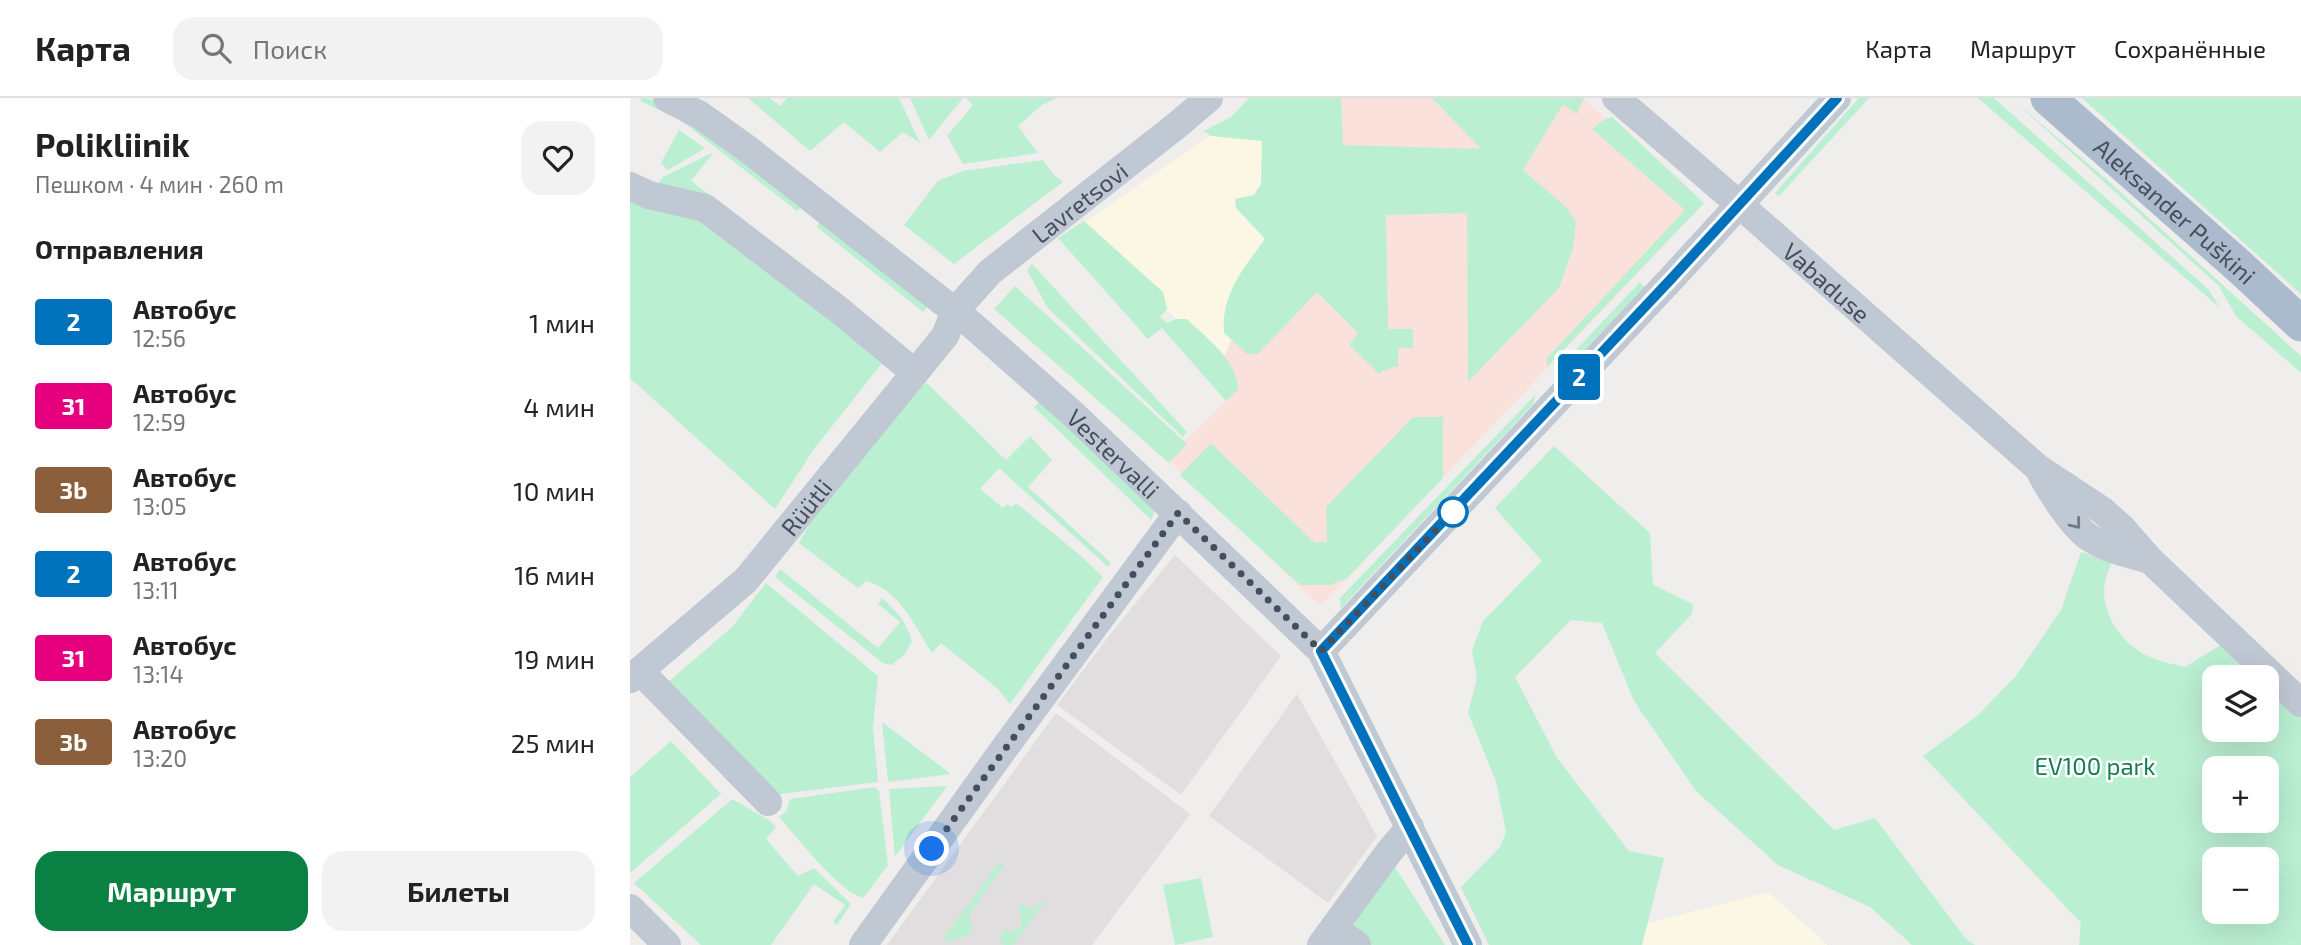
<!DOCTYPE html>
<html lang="ru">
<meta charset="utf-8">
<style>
:root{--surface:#fff;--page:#f2f2f2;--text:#222;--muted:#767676;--line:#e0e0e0;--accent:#0b8043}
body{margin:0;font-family:"Exo 2",sans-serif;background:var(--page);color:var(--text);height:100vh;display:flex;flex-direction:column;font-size:26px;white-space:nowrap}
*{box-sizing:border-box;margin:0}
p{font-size:23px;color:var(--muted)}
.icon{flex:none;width:38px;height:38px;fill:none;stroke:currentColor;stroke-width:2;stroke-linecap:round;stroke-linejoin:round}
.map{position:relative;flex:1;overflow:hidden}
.side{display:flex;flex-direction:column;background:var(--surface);width:630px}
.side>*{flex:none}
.badge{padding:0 14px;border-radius:5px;font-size:24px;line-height:46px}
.controls{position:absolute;left:1572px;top:567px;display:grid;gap:14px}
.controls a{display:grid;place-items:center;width:77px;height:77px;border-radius:14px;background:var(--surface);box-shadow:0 7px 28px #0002;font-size:35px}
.you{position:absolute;width:35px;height:35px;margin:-18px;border:5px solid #fff;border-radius:50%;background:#1a73e8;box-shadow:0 0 0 10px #1a73e833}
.map>.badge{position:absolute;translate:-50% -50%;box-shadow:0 0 0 4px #fff}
h2{padding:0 35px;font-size:26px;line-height:63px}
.round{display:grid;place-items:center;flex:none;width:74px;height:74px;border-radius:21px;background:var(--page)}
.headline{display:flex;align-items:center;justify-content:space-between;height:119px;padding:0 35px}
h1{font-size:33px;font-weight:700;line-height:52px}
.cta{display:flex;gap:14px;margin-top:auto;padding:14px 35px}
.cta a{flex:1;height:80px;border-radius:21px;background:var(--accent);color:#fff;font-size:28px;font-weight:700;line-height:80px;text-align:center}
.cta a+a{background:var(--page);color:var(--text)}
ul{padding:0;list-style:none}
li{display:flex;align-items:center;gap:21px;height:84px;padding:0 35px}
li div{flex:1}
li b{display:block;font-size:26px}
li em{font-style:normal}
li .badge{min-width:77px;font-weight:700;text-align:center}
header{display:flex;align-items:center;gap:42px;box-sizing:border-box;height:98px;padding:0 35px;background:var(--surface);border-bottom:2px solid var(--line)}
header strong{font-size:33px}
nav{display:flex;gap:38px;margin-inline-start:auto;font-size:24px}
.search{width:490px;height:63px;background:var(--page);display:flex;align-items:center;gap:18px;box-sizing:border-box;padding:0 24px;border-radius:21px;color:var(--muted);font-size:26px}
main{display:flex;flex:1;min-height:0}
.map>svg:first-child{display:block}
.commercial{fill:#fcf7e5}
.education{fill:#e1dedf}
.medical{fill:#fbe1dc}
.green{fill:#baefd2;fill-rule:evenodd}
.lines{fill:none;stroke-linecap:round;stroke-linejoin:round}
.minor{stroke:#c0c8d3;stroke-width:28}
.major{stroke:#acbacd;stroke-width:35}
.oneway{stroke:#707985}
.line-casing{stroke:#fff;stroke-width:16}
.line{stroke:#0072bc;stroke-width:10}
.walk{stroke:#454f5b;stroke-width:7;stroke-dasharray:0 12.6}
.stop-dot{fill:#fff;stroke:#0072bc;stroke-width:3.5}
.labels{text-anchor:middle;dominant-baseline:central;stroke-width:5;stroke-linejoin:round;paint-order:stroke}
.street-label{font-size:24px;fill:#454f5b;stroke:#fff}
.park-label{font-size:24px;fill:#157d50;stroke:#fff}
</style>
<header>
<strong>Карта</strong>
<div class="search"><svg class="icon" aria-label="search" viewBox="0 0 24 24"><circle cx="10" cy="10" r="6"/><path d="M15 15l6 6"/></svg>Поиск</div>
<nav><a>Карта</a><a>Маршрут</a><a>Сохранённые</a></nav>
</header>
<main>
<section class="side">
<div class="headline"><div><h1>Polikliinik</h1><p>Пешком · 4 мин · 260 m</p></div><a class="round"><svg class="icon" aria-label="heart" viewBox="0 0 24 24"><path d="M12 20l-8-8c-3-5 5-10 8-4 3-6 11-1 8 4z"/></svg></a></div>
<h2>Отправления</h2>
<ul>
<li><span class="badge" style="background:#0072bc;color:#fff">2</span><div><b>Автобус</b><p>12:56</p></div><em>1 мин</em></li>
<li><span class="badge" style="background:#e6007e;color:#fff">31</span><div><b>Автобус</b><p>12:59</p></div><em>4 мин</em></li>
<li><span class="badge" style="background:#8b5e3c;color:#fff">3b</span><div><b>Автобус</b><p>13:05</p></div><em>10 мин</em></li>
<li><span class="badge" style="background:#0072bc;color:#fff">2</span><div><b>Автобус</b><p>13:11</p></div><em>16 мин</em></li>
<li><span class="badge" style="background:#e6007e;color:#fff">31</span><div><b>Автобус</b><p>13:14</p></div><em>19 мин</em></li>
<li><span class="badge" style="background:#8b5e3c;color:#fff">3b</span><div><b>Автобус</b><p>13:20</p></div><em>25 мин</em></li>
</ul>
<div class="cta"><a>Маршрут</a><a>Билеты</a></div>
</section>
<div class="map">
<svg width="1671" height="847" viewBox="0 0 1671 847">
<rect width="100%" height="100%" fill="#f0eded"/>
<path class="commercial" d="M 625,0 L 665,97 L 591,266 L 452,126 L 609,18 Z
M 1138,794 L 1198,847 L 935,847 Z"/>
<path class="education" d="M 545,457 L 651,558 L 551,697 L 427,607 L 482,534 Z
M 667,596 L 747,738 L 698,805 L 579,718 Z
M 426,615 L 560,716 L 462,847 L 257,847 Z"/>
<path class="medical" d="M 704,0 L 952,0 L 1074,105 L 697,502 L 689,507 L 537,361 L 596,303 L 591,266 L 665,97 Z"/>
<path class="green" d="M 12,0 C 47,0 141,82 173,107 L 167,113 L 49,21 L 10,3 Z
M 118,0 L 140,0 L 150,8 L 157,0 L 269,0 L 290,45 L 273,34 L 250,54 L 214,24 L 180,53 Z
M 280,0 L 333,0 L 299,42 Z
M 336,0 L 426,0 L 412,7 L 388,28 L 408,55 L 333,66 L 317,38 L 343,7 Z
M 619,0 L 711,0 L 713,47 L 851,51 L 802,0 L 954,0 L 946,16 L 933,6 L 893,72 L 937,110 L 946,124 L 943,150 L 929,190 L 838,284 L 837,115 L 756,117 L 758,231 L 783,231 L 783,250 L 768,250 L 768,269 L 759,269 L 759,273 L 752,273 L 749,276 L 719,247 L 728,235 L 687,194 L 628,256 L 617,256 L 594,235 C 591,196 613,171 635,141 L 606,110 L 605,101 L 624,97 L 631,86 L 632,43 L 581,38 L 574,33 L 601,19 Z
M 1229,0 L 1239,0 L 1149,98 L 1145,95 Z
M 1348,0 L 1364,0 L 1579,192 L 1590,210 Z
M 1381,0 L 1476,81 L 1671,258 L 1671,275 L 1606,218 L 1589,188 Z
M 1452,0 L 1671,0 L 1671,196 Z
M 982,19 L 1074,105 L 917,269 L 917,260 L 1055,112 L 962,31 L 975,21 Z
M 49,32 L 75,50 L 38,72 L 31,65 Z
M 84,54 L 61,83 L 81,98 L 25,91 L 33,79 Z
M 413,62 L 423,76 L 433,84 L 324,166 L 274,127 L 308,83 L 333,73 Z
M 0,96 L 70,114 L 256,260 L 184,351 L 145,411 L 0,280 Z
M 192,121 L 299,207 L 293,214 L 187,129 Z
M 454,123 L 533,194 L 537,211 L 530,219 L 537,225 L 546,221 L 557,221 C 577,241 608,262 608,292 L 596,303 L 532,230 L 518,241 L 428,140 Z
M 402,166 L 557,334 L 553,339 L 417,209 L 397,172 Z
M 1010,184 L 1015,189 L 933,274 L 923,276 Z
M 385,188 L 557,346 L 539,365 L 364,211 Z
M 297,285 L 376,362 L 400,338 L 422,362 L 398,389 L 481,465 L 478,469 L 369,370 L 350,391 L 373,410 L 377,406 L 382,409 L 386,405 L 450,457 L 473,479 L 380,606 L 368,591 L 311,545 L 302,555 C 284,527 270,492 236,483 L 228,490 L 169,445 L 188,412 L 286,292 Z
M 906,296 L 903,306 L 711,510 L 710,500 Z
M 410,303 L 525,413 L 521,422 L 404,309 Z
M 783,319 L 813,319 L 813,380 L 717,480 L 701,487 L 670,487 L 550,377 L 581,345 L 684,444 L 697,444 L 696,409 Z
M 924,348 L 1020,435 L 1023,487 L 1063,506 L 1062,516 L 1025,555 L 1204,732 L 1245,720 L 1336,841 L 1345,847 L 1282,847 L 1240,809 L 1148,767 L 1066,693 L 1004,603 L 972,525 L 941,522 L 885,579 L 927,660 L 999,753 L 1034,760 L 1012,847 L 859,847 L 831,789 L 870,749 L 876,734 L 866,683 L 838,615 L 847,580 L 842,552 L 853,523 L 912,463 L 865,410 Z
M 1451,454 L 1469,460 L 1486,456 C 1483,463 1479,469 1477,476 C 1466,509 1488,544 1518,558 C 1529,564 1543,566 1555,569 L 1594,545 L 1631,579 L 1584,579 L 1584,632 L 1636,632 L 1636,584 L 1671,616 L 1671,847 L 1449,847 L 1451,825 L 1293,658 L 1348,617 L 1386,578 L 1431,512 ZM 1584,670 L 1636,670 L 1636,723 L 1584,723 ZM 1584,761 L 1636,761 L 1636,814 L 1584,814 Z
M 150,471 L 248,550 L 270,524 L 248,506 L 252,500 C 267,513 276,524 282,543 L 275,556 L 262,567 L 253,565 L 145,479 Z
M 136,485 L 248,578 L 243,630 L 248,684 L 143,697 L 93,646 L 89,634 L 36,586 L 102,529 Z
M 252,624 L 321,676 L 258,684 Z
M 41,643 L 91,696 L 0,775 L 0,679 Z
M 317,688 L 265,759 L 259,691 Z
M 244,689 L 249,693 L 258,767 L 233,800 C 207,792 169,741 149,719 L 157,712 L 160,701 Z
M 101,702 L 104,702 L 139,722 L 146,729 L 136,741 L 168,778 L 184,770 L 221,806 L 207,827 L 203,824 L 215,807 L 184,786 L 141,847 L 71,847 L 4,785 Z
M 369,764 L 374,767 L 339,817 L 340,825 L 344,828 L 337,838 L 326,840 L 320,844 L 314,840 Z
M 763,766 L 815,847 L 701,847 Z
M 571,780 L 583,839 L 545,847 L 533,787 Z
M 414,802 L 415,803 L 383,847 L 373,847 L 370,840 L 374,832 L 384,833 L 391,829 L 392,820 L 387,813 L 392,806 L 401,812 Z"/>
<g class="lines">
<g class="minor">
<path id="s1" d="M 37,0 L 70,17 L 119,52 L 341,226 L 443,316 L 691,553 L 838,847"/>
<path id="s2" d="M 986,0 L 1110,107 L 1408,370 L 1473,413 L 1492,430 L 1520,462 L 1671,605"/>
<path d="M 0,88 L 19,97 L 75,110 L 209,212 L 285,275"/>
<path d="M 1411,376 C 1421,394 1441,426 1457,438 C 1475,451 1499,456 1520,462"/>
<path d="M 691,553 L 1042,180 L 1207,0"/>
<path d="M 10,573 L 138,704"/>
<path id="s3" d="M 0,581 L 116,482 L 315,238 L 325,213 L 360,174 L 546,28 L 579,0"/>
<path d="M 0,810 L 37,847"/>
<path d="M 704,830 L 727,847"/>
<path d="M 233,847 L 376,648 L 548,415"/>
<path d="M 691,847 L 759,754 L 780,729"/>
</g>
<path class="major" id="s4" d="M 1418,0 L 1611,170 L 1671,226"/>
</g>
<defs><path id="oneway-chevron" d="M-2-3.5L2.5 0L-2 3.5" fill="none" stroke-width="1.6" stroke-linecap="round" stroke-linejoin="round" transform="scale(1.75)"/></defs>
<use class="oneway" href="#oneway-chevron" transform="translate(1446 426) rotate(51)"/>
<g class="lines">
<g class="line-casing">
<path id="line" d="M 838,847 L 691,553 L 1042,180 L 1207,0"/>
</g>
<use href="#line" class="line"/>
<path class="walk" d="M 302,751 L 548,415 L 691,553 L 823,414"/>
</g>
<circle class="stop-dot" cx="823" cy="414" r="14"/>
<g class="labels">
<g class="street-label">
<text stroke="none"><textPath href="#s3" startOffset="660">Lavretsovi</textPath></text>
<text stroke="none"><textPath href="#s4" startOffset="170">Aleksander Puškini</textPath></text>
<text stroke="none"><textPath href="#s2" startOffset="280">Vabaduse</textPath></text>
<text stroke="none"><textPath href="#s1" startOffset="572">Vestervalli</textPath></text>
<text stroke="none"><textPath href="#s3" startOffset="247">Rüütli</textPath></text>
</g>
<g class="park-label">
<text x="1465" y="667">EV100 park</text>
</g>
</g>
</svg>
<div class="controls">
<a><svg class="icon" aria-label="layers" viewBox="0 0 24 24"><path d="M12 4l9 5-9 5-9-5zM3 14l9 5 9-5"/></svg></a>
<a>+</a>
<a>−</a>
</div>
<div class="you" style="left:302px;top:751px"></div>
<b class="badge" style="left:949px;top:279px;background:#0072bc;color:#fff">2</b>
</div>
</main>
